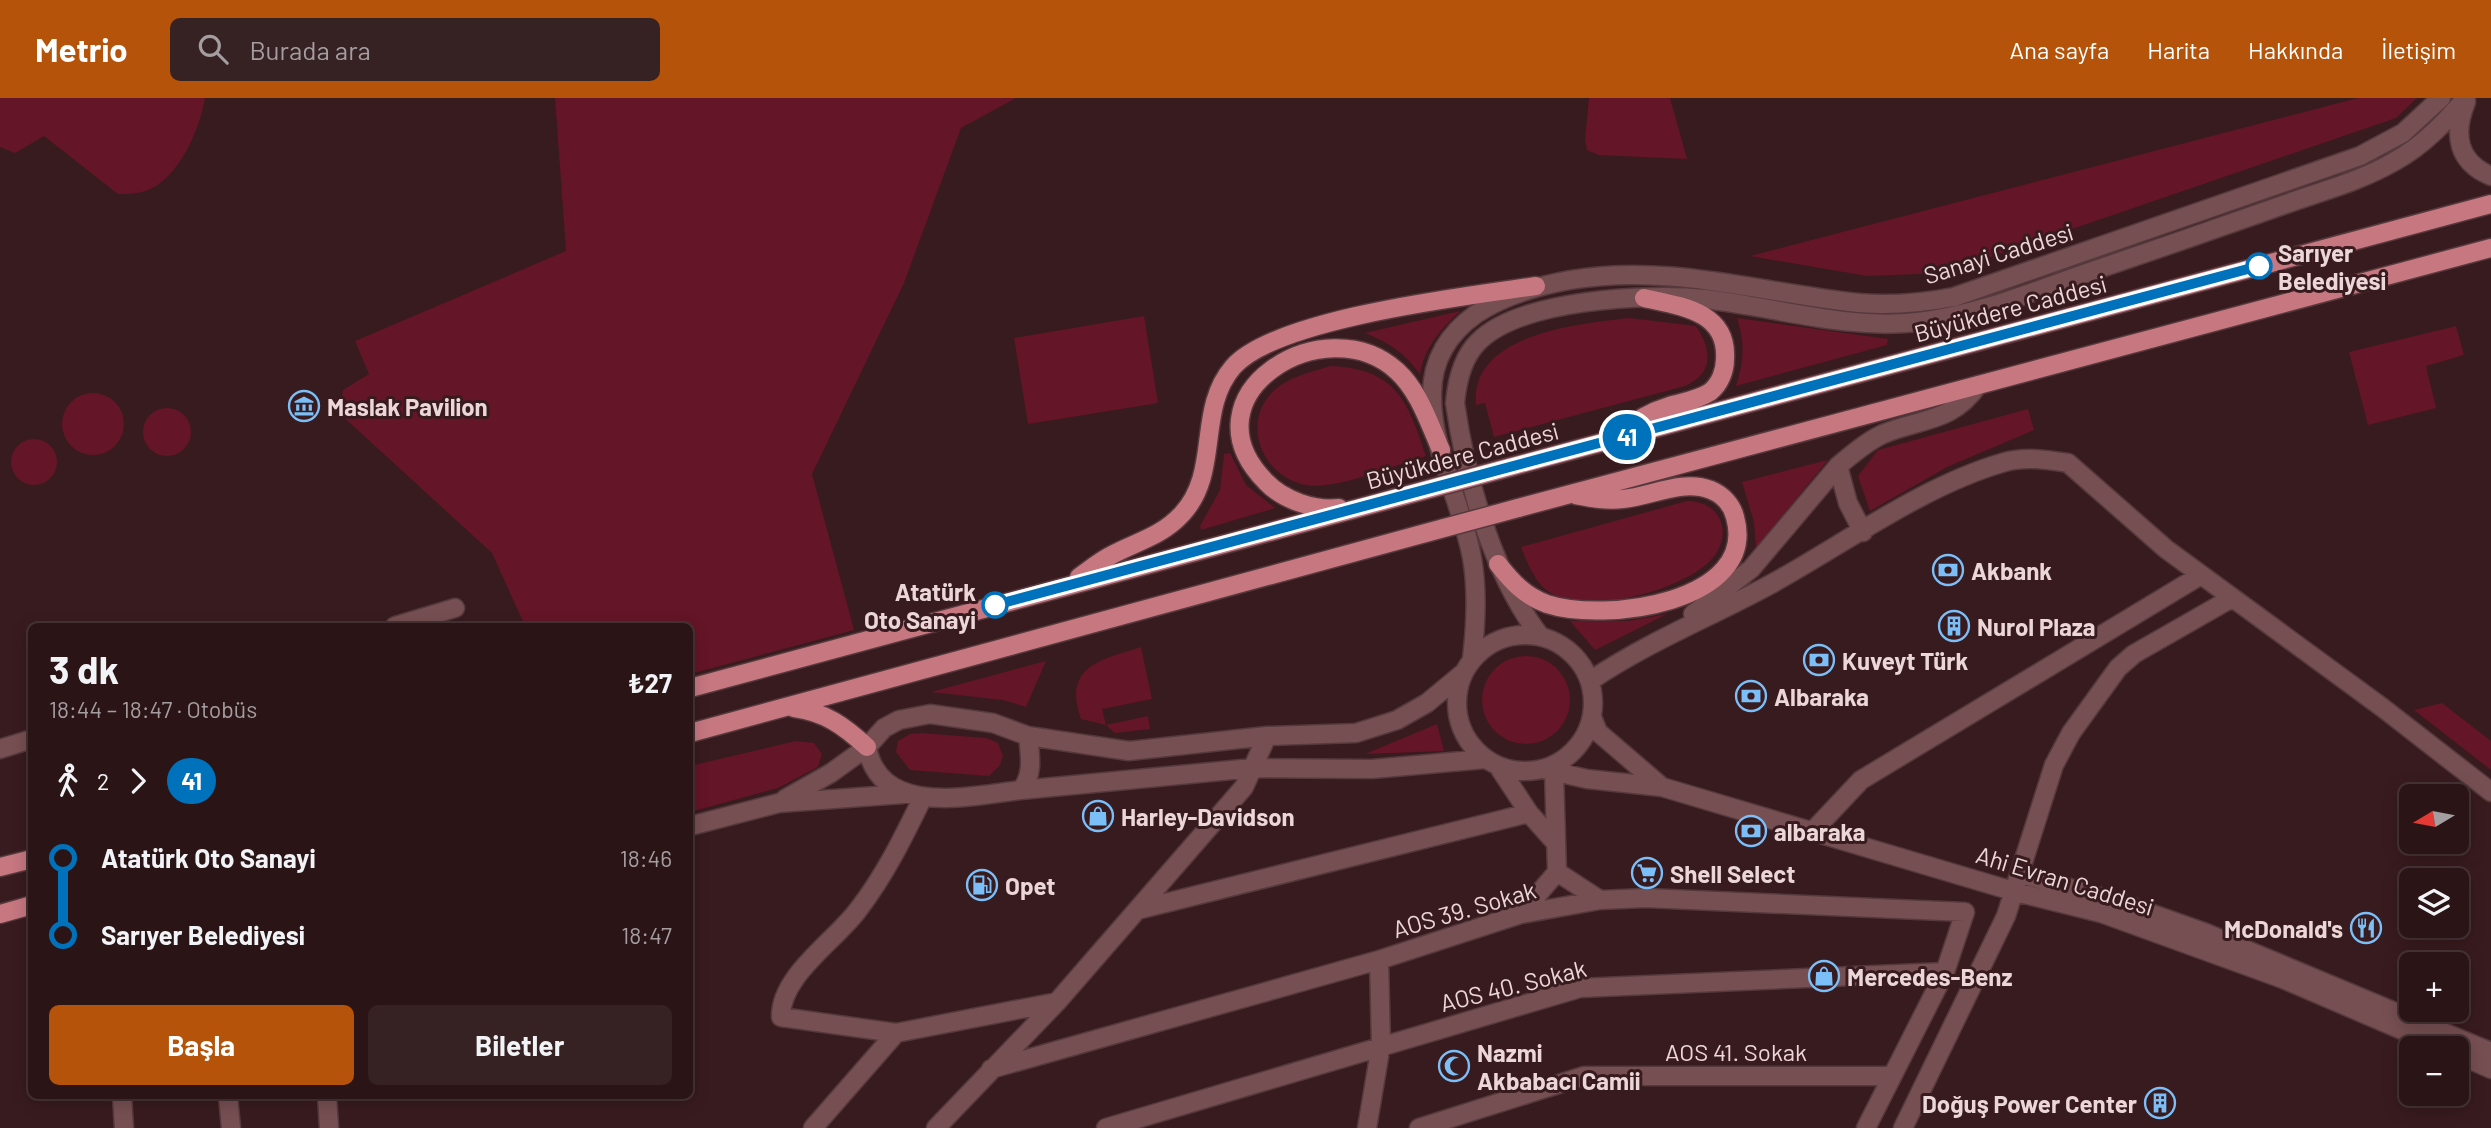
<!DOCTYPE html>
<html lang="tr">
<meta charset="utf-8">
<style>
:root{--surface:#2a1416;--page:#362123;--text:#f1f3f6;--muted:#a59ea1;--line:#463335;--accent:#b45309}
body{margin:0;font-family:Barlow,sans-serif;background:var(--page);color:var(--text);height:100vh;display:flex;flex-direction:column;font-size:26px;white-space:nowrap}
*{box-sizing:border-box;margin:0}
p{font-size:23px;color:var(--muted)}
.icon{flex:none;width:38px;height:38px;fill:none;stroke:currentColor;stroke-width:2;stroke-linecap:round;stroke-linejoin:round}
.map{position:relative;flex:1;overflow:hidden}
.sheet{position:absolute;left:28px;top:525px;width:665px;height:476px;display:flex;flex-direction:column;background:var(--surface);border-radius:10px;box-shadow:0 4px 18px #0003,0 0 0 2px var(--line)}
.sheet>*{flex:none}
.badge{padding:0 14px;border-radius:23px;font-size:24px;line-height:46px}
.needle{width:46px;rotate:260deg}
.fabs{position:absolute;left:2399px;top:686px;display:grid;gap:14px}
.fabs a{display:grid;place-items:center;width:70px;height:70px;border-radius:10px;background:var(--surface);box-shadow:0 4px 18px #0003,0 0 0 2px var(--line);font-size:35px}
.map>.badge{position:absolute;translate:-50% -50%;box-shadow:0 0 0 4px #fff}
.legs{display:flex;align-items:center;gap:10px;height:77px;padding:0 21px;font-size:23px}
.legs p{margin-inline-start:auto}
.head{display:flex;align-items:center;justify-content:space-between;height:119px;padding:0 21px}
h1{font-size:38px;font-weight:700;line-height:52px}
.primary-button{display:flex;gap:14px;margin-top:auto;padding:14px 21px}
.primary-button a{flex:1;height:80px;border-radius:10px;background:var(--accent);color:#fff;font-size:28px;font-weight:700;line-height:80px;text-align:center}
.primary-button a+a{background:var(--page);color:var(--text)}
ul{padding:0 21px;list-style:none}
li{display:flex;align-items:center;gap:24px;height:77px;font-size:26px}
li i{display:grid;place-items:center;width:10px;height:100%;margin:0 9px;background:currentColor}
li i::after{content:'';width:18px;height:18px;margin:-9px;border:5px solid;border-radius:50%;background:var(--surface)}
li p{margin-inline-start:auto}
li:first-child i{background:linear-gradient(#0000 50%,currentColor 0)}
li:last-child i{background:linear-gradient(currentColor 50%,#0000 0)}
header{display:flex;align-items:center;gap:42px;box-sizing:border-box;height:98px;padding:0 35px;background:var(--accent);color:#fff}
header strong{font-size:33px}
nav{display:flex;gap:38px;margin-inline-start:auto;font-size:24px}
.search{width:490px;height:63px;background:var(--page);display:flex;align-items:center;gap:18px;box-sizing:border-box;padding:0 24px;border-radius:10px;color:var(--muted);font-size:26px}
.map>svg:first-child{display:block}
.green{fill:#641527}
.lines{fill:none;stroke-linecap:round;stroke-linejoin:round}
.minor-casing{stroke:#55393c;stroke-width:21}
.major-casing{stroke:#55393c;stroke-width:21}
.minor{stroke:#764f52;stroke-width:18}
.major{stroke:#c67780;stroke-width:18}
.major-bridge-casing{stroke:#55393c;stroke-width:21;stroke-linecap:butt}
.major-bridge{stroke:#c67780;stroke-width:18}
.line-1-casing{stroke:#fff;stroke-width:16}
.line-1{stroke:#0072bc;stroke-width:10}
.stop-1-dot{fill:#fff;stroke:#0072bc;stroke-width:3.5}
.labels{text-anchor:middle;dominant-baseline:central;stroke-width:6;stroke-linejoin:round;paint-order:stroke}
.stop-label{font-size:24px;font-weight:bold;fill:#ecd7d8;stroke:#381b1e;text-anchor:start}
.street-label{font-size:24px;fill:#ecd7d8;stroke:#381b1e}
.poi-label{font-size:24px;font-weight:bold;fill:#ecd7d8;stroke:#381b1e;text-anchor:start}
</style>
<header>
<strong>Metrio</strong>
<div class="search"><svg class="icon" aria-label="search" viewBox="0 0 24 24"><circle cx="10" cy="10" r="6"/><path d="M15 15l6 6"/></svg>Burada ara</div>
<nav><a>Ana sayfa</a><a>Harita</a><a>Hakkında</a><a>İletişim</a></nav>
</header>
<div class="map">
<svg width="2491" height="1030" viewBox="0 0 2491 1030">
<rect width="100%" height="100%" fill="#381b1e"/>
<path class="green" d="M 0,0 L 205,0 C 200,31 178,83 145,93 C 137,96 126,96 118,96 L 44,38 L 15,55 L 0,49 Z
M 555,0 L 1016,0 L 961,30 L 904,185 L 812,376 L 854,532 L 690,576 L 690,528 L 525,528 L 492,455 L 339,315 L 343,292 L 369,276 L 355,243 L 566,153 Z
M 1589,0 L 1670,0 L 1687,61 L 1599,57 L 1587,52 L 1585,42 Z
M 2358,0 L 2417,0 L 2396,20 L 1944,175 L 1867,178 L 1750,158 Z
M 1460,213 C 1440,233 1425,248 1420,276 C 1404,254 1389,245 1365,235 Z
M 1144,218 L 1158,305 L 1028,326 L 1014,240 Z
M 1629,220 L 1696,228 C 1712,251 1714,276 1685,288 L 1494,339 L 1485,305 L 1476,307 C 1469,236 1578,226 1629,220 Z
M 1737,220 L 1888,241 L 1887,247 L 1736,288 C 1744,263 1745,245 1737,220 Z
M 2456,228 L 2464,257 L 2426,268 L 2436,310 L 2368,327 L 2349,254 Z
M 1331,268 C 1396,271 1408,303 1426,358 C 1394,367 1331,395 1301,386 C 1256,373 1240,315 1281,287 C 1296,277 1314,273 1331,268 Z
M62 326a31 31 0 1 1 62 0a31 31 0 1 1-62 0Z
M143 334a24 24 0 1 1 48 0a24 24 0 1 1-48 0Z
M 2028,311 L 2034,332 L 1947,369 L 1870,413 L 1858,378 L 1878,352 Z
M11 364a23 23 0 1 1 46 0a23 23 0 1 1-46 0Z
M 1230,355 L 1246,387 L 1275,410 L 1201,432 L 1200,428 L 1220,392 L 1224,356 Z
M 1828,362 L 1756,450 L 1754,424 L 1742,384 Z
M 1687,403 C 1722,403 1734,437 1711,462 C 1681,493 1587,518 1549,494 C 1535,485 1527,464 1521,449 Z
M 1667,516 L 1595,552 L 1570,523 L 1628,523 Z
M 1141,549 L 1152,601 L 1102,611 L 1106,627 L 1148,618 L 1150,631 L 1115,635 L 1106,627 L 1081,621 C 1062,568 1101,562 1141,549 Z
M1482 602a44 44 0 1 1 88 0a44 44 0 1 1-88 0Z
M 1046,563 L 1026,609 L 1003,602 L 931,594 Z
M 2442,605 L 2491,643 L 2491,672 L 2414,612 Z
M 1437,626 L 1444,653 L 1365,656 Z
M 921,635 L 986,640 L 998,645 L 1003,658 L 1000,667 L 989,678 L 910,672 L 896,654 L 898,643 L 910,636 Z
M 796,643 L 814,645 L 822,656 L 818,669 L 778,690 L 690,714 L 690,668 Z"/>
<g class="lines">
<g class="minor-casing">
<path id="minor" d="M 2466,4 C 2453,36 2457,64 2491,78
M 1838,368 L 1848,405 L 1863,434
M 1693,516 L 1751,471 L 1838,368 C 1851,357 1866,344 1883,336 C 1921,320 1952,325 1978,287
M 395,528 L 455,510
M1457 605a68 68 0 1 1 136 0a68 68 0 1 1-136 0Z
M 1540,538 C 1493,476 1466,382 1455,305 C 1457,283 1462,260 1478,244 C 1520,201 1649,195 1705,201 C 1775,209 1847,232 1917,224 C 1983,217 2048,187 2110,167 C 2169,147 2227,127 2286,106 C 2322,93 2361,83 2395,63 C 2424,47 2444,25 2466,0
M 1472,560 C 1476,527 1478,494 1472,460 C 1462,405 1431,352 1432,296 C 1432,262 1449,235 1476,216 C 1504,197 1537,188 1570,182 C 1671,165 1760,195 1859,205 C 1891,208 1922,205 1954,199 L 2360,58 L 2403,35 L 2441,0
M 1590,583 C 1649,543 1711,519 1773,485 C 1847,444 1924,387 2005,364 C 2024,358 2049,362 2068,365 L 2166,451 L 2383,610 L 2491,694
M 1592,619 L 1598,634 L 1662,689
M 1028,638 C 1030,657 1034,677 1021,692 C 971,698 880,720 867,649 L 884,630 L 899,622 L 930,616 L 993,625 L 1028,638 L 1129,653 L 1267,638 L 1356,635 L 1397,622 L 1427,605 L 1462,576
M 0,651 L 32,641
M 1498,668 L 1529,715 L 1554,743
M 1543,671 L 1587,681 L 1662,689 L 2016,794 L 2101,815 L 2283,881 L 2444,950
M 1021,692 L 1253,670 L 1372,671 L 1485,661
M 923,699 C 904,738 885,777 858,812 C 835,843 780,878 781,919 L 896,935 L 1057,904
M 785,701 L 831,675 L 867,649
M 690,728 L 779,705 L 903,696
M 1813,733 L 1861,682 L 2201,477
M 1557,774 L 1600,802
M 2022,776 L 2127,807 L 2206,835 L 2491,954
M 1137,812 L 1529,715
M 1521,816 L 1557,774 L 1554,674
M 2457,956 L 2491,971
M 991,971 L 1379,862 L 1521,816 L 1600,802 L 1646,800 L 1965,814 L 1945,874 L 1866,1030
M 122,998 L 124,1030
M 228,998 L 231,1030
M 327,998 L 329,1030
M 813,1030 L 896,935
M 936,1030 L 1057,904 L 1244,689 L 1267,638
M 1106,1030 L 1580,890 L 1945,874
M 1367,1030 L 1381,947 L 1379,862
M 1419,1030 L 1584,978 L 1892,978
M 1903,1030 L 2006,818 L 2054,667 L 2071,635 L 2118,570 L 2134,556 L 2232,500"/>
</g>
<g class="major-casing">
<path id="major" d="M 1617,337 C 1633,324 1649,314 1669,308 C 1682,304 1698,302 1710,294 C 1720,286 1725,273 1725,261 C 1728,213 1680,208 1644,200
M 1499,372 L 2491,106
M 1339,410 C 1315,413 1283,402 1266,384 C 1180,297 1325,207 1397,273 C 1419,293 1429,325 1441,352
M 1518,410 L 2491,150
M 1498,466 C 1512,484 1525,498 1547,506 C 1604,525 1759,505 1735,419 C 1732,407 1723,397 1711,392 C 1682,381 1652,398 1623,401 C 1606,403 1591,400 1575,397
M 1079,479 C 1089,472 1099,464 1110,458 C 1135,444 1161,439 1182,416 C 1221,374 1196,312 1233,269 C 1276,220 1468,198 1536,188
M 690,590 L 1429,391
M 794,610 C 825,614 844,628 867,649
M 690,635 L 1444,430
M 0,769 L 32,761
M 0,816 L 32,807"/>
</g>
<use href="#minor" class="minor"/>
<use href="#major" class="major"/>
<g class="major-bridge-casing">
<path id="major-bridge" d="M 1429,391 L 1499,372
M 1444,430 L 1518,410"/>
</g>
<use href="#major-bridge" class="major-bridge"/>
</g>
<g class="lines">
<g class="line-1-casing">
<path id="line-1" d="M 995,507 L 2259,168"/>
</g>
<use href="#line-1" class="line-1"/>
</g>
<defs>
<g id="museum-ring" transform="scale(1.575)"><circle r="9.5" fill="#381b1e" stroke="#7bbef8" stroke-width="1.5"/><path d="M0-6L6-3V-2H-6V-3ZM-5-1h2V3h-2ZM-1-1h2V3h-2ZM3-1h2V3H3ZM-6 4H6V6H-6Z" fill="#7bbef8"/></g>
<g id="bank-ring" transform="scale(1.575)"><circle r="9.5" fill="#381b1e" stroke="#7bbef8" stroke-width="1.5"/><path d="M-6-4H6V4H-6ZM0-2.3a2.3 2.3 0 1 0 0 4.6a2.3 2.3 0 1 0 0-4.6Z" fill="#7bbef8"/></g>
<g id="building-ring" transform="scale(1.575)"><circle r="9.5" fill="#381b1e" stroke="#7bbef8" stroke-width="1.5"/><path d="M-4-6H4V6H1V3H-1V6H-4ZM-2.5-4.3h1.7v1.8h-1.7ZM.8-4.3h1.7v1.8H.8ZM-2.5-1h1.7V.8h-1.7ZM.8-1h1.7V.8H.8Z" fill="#7bbef8"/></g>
<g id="shop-ring" transform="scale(1.575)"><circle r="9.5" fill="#381b1e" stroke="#7bbef8" stroke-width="1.5"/><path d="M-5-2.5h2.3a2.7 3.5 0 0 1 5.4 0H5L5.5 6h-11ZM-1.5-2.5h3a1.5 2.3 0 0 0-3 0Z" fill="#7bbef8"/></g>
<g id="supermarket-ring" transform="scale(1.575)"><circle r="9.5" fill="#381b1e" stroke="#7bbef8" stroke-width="1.5"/><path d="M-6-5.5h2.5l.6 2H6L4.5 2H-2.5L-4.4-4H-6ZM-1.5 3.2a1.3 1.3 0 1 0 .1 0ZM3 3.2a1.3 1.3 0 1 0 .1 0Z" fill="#7bbef8"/></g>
<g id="fuel-ring" transform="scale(1.575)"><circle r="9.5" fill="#381b1e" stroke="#7bbef8" stroke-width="1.5"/><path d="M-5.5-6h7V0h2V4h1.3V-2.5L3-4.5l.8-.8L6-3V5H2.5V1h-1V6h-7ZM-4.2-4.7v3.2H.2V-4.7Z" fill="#7bbef8"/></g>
<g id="restaurant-ring" transform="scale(1.575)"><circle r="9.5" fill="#381b1e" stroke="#7bbef8" stroke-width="1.5"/><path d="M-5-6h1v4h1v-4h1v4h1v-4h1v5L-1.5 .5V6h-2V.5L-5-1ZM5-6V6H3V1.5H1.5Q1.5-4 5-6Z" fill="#7bbef8"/></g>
<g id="mosque-ring" transform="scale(1.575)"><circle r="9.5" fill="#381b1e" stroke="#7bbef8" stroke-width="1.5"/><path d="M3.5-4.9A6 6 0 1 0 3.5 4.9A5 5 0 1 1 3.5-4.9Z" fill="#7bbef8"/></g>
</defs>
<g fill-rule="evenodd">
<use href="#museum-ring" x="304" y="308"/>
<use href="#bank-ring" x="1948" y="472"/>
<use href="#building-ring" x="1954" y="528"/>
<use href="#bank-ring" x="1819" y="562"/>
<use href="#bank-ring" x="1751" y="598"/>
<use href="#shop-ring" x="1098" y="718"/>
<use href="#bank-ring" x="1751" y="733"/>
<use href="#supermarket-ring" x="1647" y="775"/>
<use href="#fuel-ring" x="982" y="787"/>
<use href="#restaurant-ring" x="2366" y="830"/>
<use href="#shop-ring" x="1824" y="878"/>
<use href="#mosque-ring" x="1454" y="968"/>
<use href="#building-ring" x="2160" y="1005"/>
</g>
<g class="stop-1-dot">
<circle cx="2259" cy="168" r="12"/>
<circle cx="995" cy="507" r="12"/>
</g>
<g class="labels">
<g class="stop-label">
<text x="2278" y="154">Sarıyer<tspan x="2278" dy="28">Belediyesi</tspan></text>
<text x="976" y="493" text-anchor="end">Atatürk<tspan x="976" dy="28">Oto Sanayi</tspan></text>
</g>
<g class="street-label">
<text transform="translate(1998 155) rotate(-17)">Sanayi Caddesi</text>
<text transform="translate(2010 210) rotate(-15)">Büyükdere Caddesi</text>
<text transform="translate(1462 357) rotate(-15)">Büyükdere Caddesi</text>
<text transform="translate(2065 782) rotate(17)">Ahi Evran Caddesi</text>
<text transform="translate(1464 811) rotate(-16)">AOS 39. Sokak</text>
<text transform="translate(1513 887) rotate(-14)">AOS 40. Sokak</text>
<text x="1736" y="953">AOS 41. Sokak</text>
</g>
<g class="poi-label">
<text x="327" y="308">Maslak Pavilion</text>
<text x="1971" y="472">Akbank</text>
<text x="1977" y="528">Nurol Plaza</text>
<text x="1842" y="562">Kuveyt Türk</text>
<text x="1774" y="598">Albaraka</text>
<text x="1121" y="718">Harley-Davidson</text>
<text x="1774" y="733">albaraka</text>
<text x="1670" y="775">Shell Select</text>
<text x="1005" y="787">Opet</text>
<text x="2343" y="830" text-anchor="end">McDonald's</text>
<text x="1847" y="878">Mercedes-Benz</text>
<text x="1477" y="954">Nazmi<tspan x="1477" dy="28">Akbabacı Camii</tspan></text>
<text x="2137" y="1005" text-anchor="end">Doğuş Power Center</text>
</g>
</g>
</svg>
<div class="fabs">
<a><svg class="needle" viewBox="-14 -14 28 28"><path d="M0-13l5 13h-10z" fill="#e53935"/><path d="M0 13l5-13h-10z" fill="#a59ea1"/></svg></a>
<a><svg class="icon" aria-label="layers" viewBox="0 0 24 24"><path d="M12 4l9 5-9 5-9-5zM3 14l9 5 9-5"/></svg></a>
<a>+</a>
<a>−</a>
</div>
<b class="badge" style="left:1627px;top:339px;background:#0072bc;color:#fff">41</b>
<section class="sheet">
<div class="head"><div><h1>3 dk</h1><p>18:44 – 18:47 · Otobüs</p></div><b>₺27</b></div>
<div class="legs"><svg class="icon" aria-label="walk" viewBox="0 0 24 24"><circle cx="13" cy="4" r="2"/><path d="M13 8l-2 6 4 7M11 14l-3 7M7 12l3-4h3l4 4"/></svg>2<svg class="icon" aria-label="forward" viewBox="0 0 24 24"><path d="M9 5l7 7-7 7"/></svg><b class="badge" style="background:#0072bc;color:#fff">41</b></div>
<ul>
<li><i style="color:#0072bc"></i><b>Atatürk Oto Sanayi</b><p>18:46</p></li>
<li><i style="color:#0072bc"></i><b>Sarıyer Belediyesi</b><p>18:47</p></li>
</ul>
<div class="primary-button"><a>Başla</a><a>Biletler</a></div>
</section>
</div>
